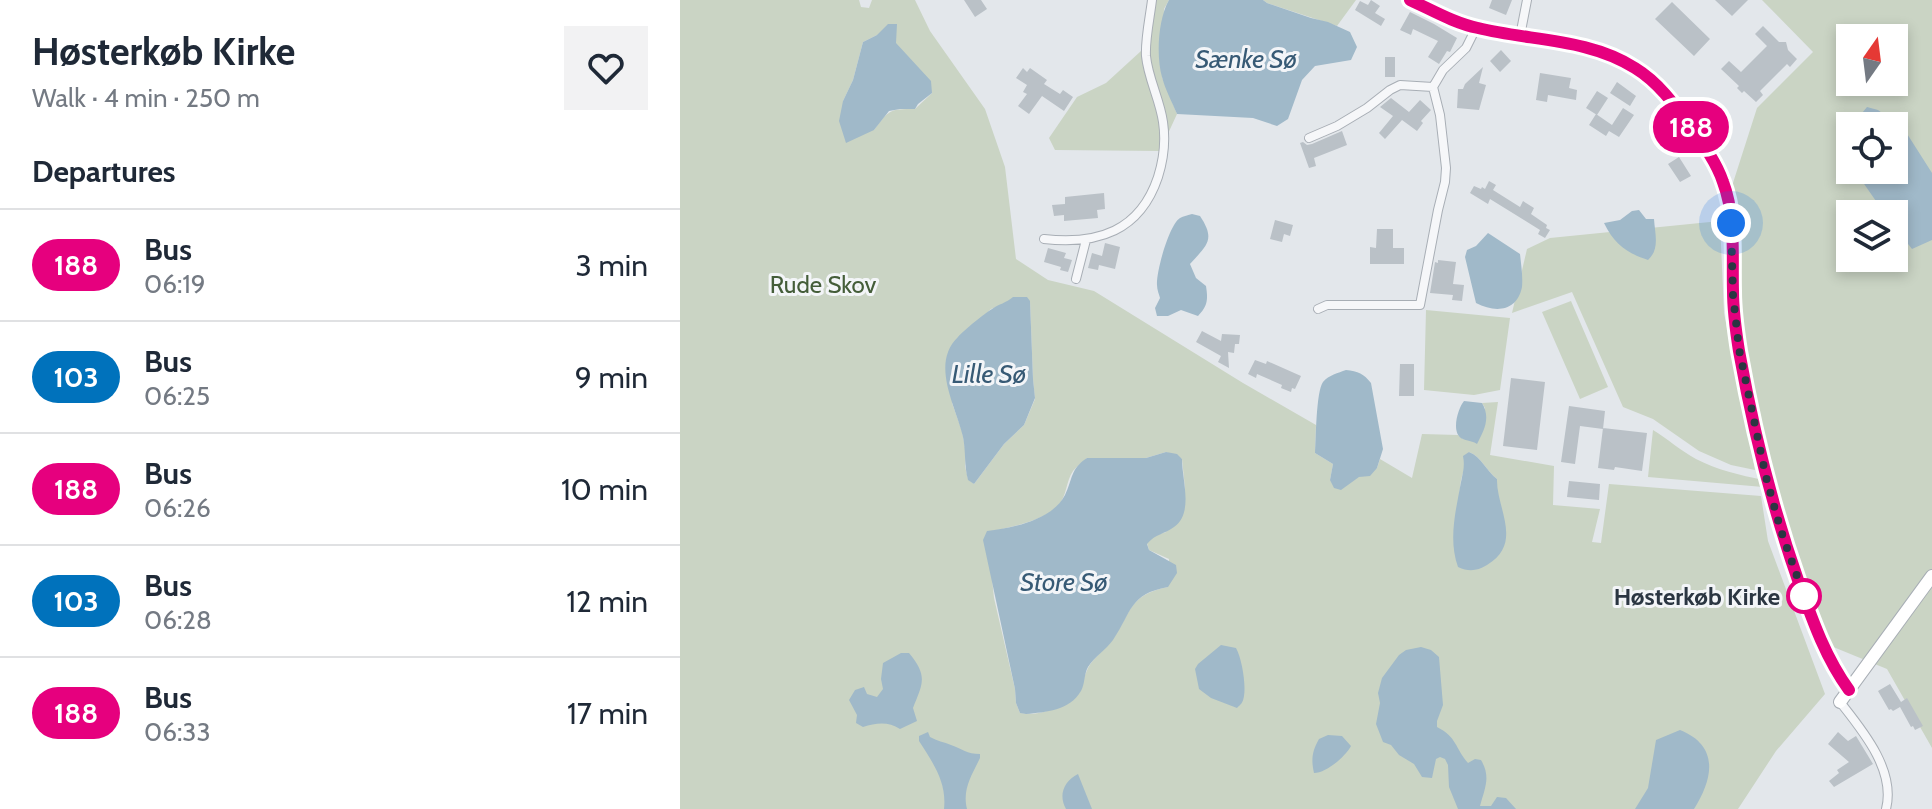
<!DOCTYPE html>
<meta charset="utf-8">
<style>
:root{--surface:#fff;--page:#f2f2f3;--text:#1f2937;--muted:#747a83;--line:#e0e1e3}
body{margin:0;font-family:Cabin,sans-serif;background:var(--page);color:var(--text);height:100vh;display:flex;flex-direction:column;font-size:30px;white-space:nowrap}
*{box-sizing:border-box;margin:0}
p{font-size:26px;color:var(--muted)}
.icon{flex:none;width:44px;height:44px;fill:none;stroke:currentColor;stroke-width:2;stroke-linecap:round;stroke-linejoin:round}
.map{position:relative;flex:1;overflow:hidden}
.drawer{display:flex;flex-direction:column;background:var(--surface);width:680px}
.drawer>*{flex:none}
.badge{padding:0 16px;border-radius:26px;font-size:28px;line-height:52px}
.needle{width:52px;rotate:14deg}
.tools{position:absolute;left:1156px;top:24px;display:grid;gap:16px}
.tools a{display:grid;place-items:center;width:72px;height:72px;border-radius:0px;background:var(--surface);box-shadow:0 4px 12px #0003;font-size:40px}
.you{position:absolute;width:40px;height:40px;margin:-20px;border:6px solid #fff;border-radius:50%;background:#1a73e8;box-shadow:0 0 0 12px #1a73e833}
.map>.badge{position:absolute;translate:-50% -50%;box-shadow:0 0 0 4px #fff}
h2{padding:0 32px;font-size:30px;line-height:72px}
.round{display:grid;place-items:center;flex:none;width:84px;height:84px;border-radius:0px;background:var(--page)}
.overview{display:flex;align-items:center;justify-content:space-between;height:136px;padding:0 32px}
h1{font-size:38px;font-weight:800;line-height:60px}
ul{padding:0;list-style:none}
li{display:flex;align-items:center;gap:24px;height:112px;padding:0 32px;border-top:2px solid var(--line)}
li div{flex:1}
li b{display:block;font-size:30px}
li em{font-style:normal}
li .badge{min-width:88px;font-weight:700;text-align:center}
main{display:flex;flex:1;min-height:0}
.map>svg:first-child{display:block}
.green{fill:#cad4c4;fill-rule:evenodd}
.water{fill:#a0b9c9}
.building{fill:#bac1c7}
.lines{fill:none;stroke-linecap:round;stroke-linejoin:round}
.minor-casing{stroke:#a8aeb5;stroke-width:10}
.tertiary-casing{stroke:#a8aeb5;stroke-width:12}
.secondary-casing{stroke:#a8aeb5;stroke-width:14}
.minor{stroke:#f6f7f9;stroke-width:8}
.tertiary{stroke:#f6f7f9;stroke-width:10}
.secondary{stroke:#fff;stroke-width:12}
.line-casing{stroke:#fff;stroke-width:18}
.line{stroke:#e6007e;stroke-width:12}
.walk{stroke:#2b3642;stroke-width:8;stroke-dasharray:0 14.4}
.stop-dot{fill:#fff;stroke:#e6007e;stroke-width:4}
.labels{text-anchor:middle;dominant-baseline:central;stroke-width:6;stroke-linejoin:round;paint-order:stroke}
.park-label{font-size:24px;fill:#445d39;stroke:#f3f5f8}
.stop-label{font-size:24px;font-weight:bold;fill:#2b3642;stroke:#f3f5f8;text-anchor:end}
.water-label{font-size:26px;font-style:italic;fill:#375a75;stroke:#f3f5f8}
</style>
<main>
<section class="drawer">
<div class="overview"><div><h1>Høsterkøb Kirke</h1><p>Walk · 4 min · 250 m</p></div><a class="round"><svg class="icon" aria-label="heart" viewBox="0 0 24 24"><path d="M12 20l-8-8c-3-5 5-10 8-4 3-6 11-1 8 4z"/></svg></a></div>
<h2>Departures</h2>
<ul>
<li><span class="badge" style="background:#e6007e;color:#fff">188</span><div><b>Bus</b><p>06:19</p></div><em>3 min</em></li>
<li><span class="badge" style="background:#0072bc;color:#fff">103</span><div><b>Bus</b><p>06:25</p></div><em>9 min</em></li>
<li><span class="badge" style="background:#e6007e;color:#fff">188</span><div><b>Bus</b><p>06:26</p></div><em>10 min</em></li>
<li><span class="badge" style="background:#0072bc;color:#fff">103</span><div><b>Bus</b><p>06:28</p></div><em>12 min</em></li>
<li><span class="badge" style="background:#e6007e;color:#fff">188</span><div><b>Bus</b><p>06:33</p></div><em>17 min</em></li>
</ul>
</section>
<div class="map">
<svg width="1252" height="809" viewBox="0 0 1252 809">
<rect width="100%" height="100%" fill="#e3e7eb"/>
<path class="green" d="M 0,0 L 179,0 L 181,7 L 189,8 L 192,0 L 235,0 L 250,31 L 305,109 L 325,167 L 336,259 L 368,280 L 414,291 L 563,383 L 636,425 L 635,453 L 653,464 L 650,480 L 679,477 L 697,468 L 700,459 L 732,478 L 742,434 L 778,435 L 783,439 L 805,408 L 802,403 L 818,402 L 810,455 L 874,466 L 873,505 L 920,509 L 912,542 L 921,543 L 929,484 L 1081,496 L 1088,541 L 1145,694 L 1096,751 L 1058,809 L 0,809 ZM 197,35 L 252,93 L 235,109 C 209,109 209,110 194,130 L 163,101 L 173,80 L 183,42 ZM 350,301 L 353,379 L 355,399 L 344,425 L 324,444 L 294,484 L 288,479 L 285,466 L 286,453 L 282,431 L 272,403 L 295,324 L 311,309 L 327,303 ZM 486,452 L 502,459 L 505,488 L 486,532 L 474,536 L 467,543 L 469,550 L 489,559 L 488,587 C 448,595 452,612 432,640 C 425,650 413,658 408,668 C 404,676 402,685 400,692 C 380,705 366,717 340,713 L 336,703 L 335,689 L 314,598 L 307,532 C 325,529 366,520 378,506 C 387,496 386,481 393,471 C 397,466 403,462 407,458 L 466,458 ZM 789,452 C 802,457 806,471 817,479 L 817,489 L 779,496 L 781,480 Z
M 475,0 L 489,0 L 484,9 L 482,77 L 497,114 L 480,151 L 375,150 L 369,138 L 397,97 L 426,83 L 461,51 L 472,31 Z
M 583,0 L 676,0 L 657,26 L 587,3 Z
M 1082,0 L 1252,0 L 1252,748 L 1207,669 L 1146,644 L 1113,546 L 1087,452 L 1075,399 L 1065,345 L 1052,186 L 1077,108 L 1133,52 ZM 1170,38 L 1214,38 L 1214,82 L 1170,82 ZM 1170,126 L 1214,126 L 1214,170 L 1170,170 ZM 1170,214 L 1214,214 L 1214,258 L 1170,258 Z
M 1040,221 L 1044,313 L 1075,470 L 1051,465 L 1019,451 L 973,419 L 943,407 L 892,292 L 832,313 L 847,249 L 870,238 Z
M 891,301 L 928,387 L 900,399 L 862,312 Z
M 746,310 L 830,318 L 820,390 L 794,395 L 744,390 Z
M 973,430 C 988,439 1001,451 1016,459 C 1037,470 1060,475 1083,480 L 1083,487 L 968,477 Z"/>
<path class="water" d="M 489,0 L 583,0 L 587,3 L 631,18 L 648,22 L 670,32 L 677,47 L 671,60 L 635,66 L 622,80 L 608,119 L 597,126 L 573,118 L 497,114 C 492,102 485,89 482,77 C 476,56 478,19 489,0 Z
M 208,24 L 217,24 L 216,43 L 251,81 L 252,93 L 238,104 L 235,109 L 220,109 L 209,111 L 194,130 L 166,143 L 159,121 L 163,101 L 173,80 L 183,42 L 197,35 Z
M 1187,107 L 1198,110 L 1224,129 L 1252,173 L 1252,240 L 1232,249 L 1214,226 L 1214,214 L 1205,214 L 1182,181 L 1180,170 L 1214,170 L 1214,126 L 1181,126 L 1182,113 Z
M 959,210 L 966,219 L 974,219 C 975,234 980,249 968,260 C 947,253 934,244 924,223 L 940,220 L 952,211 Z
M 512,214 L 520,216 C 536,240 527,245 510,264 L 516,278 L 526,286 C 528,299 528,306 518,316 L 501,310 L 488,316 L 477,316 L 475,308 L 480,298 C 479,294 477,290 477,285 C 476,272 489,225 500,218 C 503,216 509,215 512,214 Z
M 808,233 L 840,254 C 841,264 843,276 842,287 C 837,312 815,313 796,303 L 785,257 L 787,250 L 796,246 Z
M 333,297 L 347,297 L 350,301 L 353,379 L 355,398 L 344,425 L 324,444 L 294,484 L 288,480 C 284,465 286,452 283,437 C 276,406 250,364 278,337 C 284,330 304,314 312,309 C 319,304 326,303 333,297 Z
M 666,370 C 678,371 684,374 691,383 L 703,449 L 697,468 L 690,476 L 679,477 L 661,490 L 654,488 L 650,480 L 653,464 L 635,453 C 636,439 636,392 643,382 C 649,375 658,373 666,370 Z
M 784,401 L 802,403 C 811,418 804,430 797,444 C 793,441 788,441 783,439 C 770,434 778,408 784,401 Z
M 486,452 L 497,454 L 502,459 C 502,480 514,513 494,527 C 485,534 475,534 467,544 L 469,550 L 496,565 L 497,573 L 488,587 C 449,594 452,612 433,640 C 426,650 414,657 408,667 C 404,674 405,684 401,691 C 389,711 366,712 346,714 L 340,713 L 336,703 L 335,689 L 303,540 L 307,531 C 333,528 372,520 385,495 C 393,479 390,469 407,458 L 466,458 Z
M 789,452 C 802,457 806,471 817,479 C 816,508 844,543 807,565 C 797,571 789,572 778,567 C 768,539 776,510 781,482 C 783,472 785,466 783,456 Z
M 541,645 L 556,648 C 562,659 566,684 564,696 C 563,703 561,704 557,708 L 531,698 L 519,689 L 515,669 L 518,664 Z
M 741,647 L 751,650 L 759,657 L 763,705 L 757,721 L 757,727 C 777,737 775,748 788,763 L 795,759 L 801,760 C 811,777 805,787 800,806 L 811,806 L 817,797 L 826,798 L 836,809 L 778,809 L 769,787 L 768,765 L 765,759 L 760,757 L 756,759 L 752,778 L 742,777 L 734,764 L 719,755 L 711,745 L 703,742 L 696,724 L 700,703 L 698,693 L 702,678 L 719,655 L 726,650 Z
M 221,653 L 229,653 C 248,676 243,683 233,708 L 237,721 L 220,729 C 208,721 196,723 183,727 L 176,723 L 177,715 L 169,700 L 175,690 L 184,687 L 187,694 L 197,697 L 203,689 L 201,679 L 203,663 Z
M 1000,730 C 1040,746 1033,779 1014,809 L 955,809 L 968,788 L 976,740 Z
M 248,732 L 250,737 C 257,741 264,742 271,745 C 282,749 287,754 300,754 L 300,758 C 292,775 282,789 287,809 L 264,809 C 267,782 253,763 239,741 L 239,736 Z
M 648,735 L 662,736 L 671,746 C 665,757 646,773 634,773 C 631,760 632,751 639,739 Z
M 398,774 L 412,809 L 386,809 C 378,795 384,781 398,774 Z"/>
<path class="building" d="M 284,0 L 301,0 L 307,9 L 295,17 Z
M 691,0 L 700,6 L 695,13 L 705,19 L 701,26 L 675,10 L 680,1 L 688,5 Z
M 812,0 L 832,0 L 826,15 L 809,8 Z
M 1035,0 L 1068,0 L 1052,16 Z
M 992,2 L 1030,39 L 1014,56 L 975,19 Z
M 730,12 L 754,24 L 777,38 L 770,52 L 767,51 L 759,64 L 748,57 L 758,41 L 733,29 L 731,35 L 720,30 Z
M 1083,26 L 1099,42 L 1106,42 L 1108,50 L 1117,59 L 1110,67 L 1107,64 L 1080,91 L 1083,95 L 1076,102 L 1064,91 L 1062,93 L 1057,88 L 1059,86 L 1041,69 L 1049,61 L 1061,72 L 1087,46 L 1075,34 Z
M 821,50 L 831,61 L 820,72 L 810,61 Z
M 705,57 L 715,57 L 715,77 L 705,77 Z
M 803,67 L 799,83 L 806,85 L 799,110 L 777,108 L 778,89 L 783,89 L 785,84 Z
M 343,68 L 347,72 L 350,68 L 367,80 L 364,84 L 380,94 L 383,90 L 393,97 L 384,111 L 362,96 L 349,114 L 338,106 L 347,94 L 343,92 L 347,85 L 336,78 Z
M 860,73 L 891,78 L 889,88 L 897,90 L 896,100 L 868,95 L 867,102 L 856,100 Z
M 937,82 L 956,96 L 950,106 L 930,93 Z
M 917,91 L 928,98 L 917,115 L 906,108 Z
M 711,98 L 729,112 L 740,100 L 751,110 L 741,121 L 743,123 L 737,131 L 722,120 L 705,139 L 699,133 L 713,116 L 700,107 Z
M 943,108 L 954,115 L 939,137 L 929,131 L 926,136 L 909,125 L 916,114 L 932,125 Z
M 662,131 L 667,145 L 634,158 L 636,166 L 629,168 L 620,143 L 623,142 L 627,145 L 632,144 Z
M 999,157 L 1011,176 L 1000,182 L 988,164 Z
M 809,181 L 816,185 L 813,190 L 840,207 L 843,201 L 854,208 L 851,214 L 867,225 L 866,228 L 870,230 L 865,238 L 858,234 L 860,230 L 810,199 L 808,204 L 790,193 L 794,186 L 801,189 L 802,187 L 805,189 Z
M 424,193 L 425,209 L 417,210 L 418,218 L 384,221 L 384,215 L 374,216 L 372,205 L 385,204 L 385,197 Z
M 595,220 L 613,225 L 610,236 L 604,234 L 602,242 L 590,239 Z
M 697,229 L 713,229 L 713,248 L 724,248 L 724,264 L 690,264 L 690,247 L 696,248 Z
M 425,243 L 440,247 L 435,269 L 419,265 L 418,270 L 408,268 L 412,253 L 422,256 Z
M 368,248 L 386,253 L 384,258 L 392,260 L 388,272 L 380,270 L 381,267 L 364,262 Z
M 758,260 L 776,262 L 773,284 L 784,285 L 782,301 L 772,300 L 773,295 L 750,293 L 755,262 L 758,263 Z
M 522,331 L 541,341 L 542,334 L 560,335 L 559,344 L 555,344 L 554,353 L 548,352 L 549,368 L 538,362 L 541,356 L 516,342 Z
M 575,360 L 586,364 L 587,361 L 621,376 L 615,389 L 612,388 L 611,392 L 601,388 L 602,385 L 577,374 L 576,378 L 568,374 Z
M 720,364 L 734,364 L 734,396 L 719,396 Z
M 831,378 L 865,382 L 857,450 L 823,446 Z
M 889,406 L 925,411 L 923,429 L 900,426 L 895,464 L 881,462 Z
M 923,428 L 967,433 L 962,471 L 935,467 L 934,470 L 918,468 Z
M 889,481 L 920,484 L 919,500 L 887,497 Z
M 1210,684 L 1221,702 L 1227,698 L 1243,726 L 1235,730 L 1233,726 L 1231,727 L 1220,707 L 1213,711 L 1211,709 L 1209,710 L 1198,691 Z
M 1158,732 L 1168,741 L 1176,736 L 1193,764 L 1154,787 L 1149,781 L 1159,773 L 1157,770 L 1169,762 L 1148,744 Z"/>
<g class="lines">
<g class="minor-casing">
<path id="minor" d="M 840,36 L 847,0
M 629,138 L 657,126 L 687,108 L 710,90 L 720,85 L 753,87 L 763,70 L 786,48 L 796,28
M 364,239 C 418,245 460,231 478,177 C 484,158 486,142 483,122 C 480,100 468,78 466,56 C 465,39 470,17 472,0
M 396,279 L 406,240
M 638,309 L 647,305 L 740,305 L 758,210 L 765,182 L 766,168 L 760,115 L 753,87
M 1160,702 C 1182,730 1216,770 1206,809"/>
</g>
<g class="tertiary-casing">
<path id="tertiary" d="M 730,0 C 752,10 774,23 798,28 C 850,41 908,38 955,68 C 978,82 994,104 1009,125 C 1022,143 1036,161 1043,182 C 1053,209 1052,239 1052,266 C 1053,295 1054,323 1059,351 C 1073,429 1092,506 1118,580 C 1132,619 1145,657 1169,690"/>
</g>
<g class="secondary-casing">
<path id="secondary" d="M 1160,702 L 1252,576"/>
</g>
<use href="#minor" class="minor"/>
<use href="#tertiary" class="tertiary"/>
<use href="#secondary" class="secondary"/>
</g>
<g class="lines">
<g class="line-casing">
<path id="line" d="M 730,0 C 752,10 774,23 798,28 C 850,41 908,38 955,68 C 978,82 994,104 1009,125 C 1022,143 1036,161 1043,182 C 1056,216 1052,256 1053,291 C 1053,310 1056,332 1059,351 C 1073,429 1092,506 1118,580 C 1132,619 1145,657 1169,690"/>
</g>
<use href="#line" class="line"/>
<path class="walk" d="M 1051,223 L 1053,295 L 1059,349 L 1086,477 L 1101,531 L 1124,596"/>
</g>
<circle class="stop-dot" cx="1124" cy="596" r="16"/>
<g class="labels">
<g class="park-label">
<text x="143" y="284">Rude Skov</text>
</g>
<g class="stop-label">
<text x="1100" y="596">Høsterkøb Kirke</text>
</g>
<g class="water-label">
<text x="566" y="59">Sænke Sø</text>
<text x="309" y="374">Lille Sø</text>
<text x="384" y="582">Store Sø</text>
</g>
</g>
</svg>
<div class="tools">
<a><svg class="needle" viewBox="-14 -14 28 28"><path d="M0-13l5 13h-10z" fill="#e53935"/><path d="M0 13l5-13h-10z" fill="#747a83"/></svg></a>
<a><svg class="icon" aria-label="locate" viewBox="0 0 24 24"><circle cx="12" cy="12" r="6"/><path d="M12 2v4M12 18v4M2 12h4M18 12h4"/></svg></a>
<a><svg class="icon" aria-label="layers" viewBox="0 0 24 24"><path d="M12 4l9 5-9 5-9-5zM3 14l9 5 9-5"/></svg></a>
</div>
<div class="you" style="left:1051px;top:223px"></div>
<b class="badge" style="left:1011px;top:127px;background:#e6007e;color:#fff">188</b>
</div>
</main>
